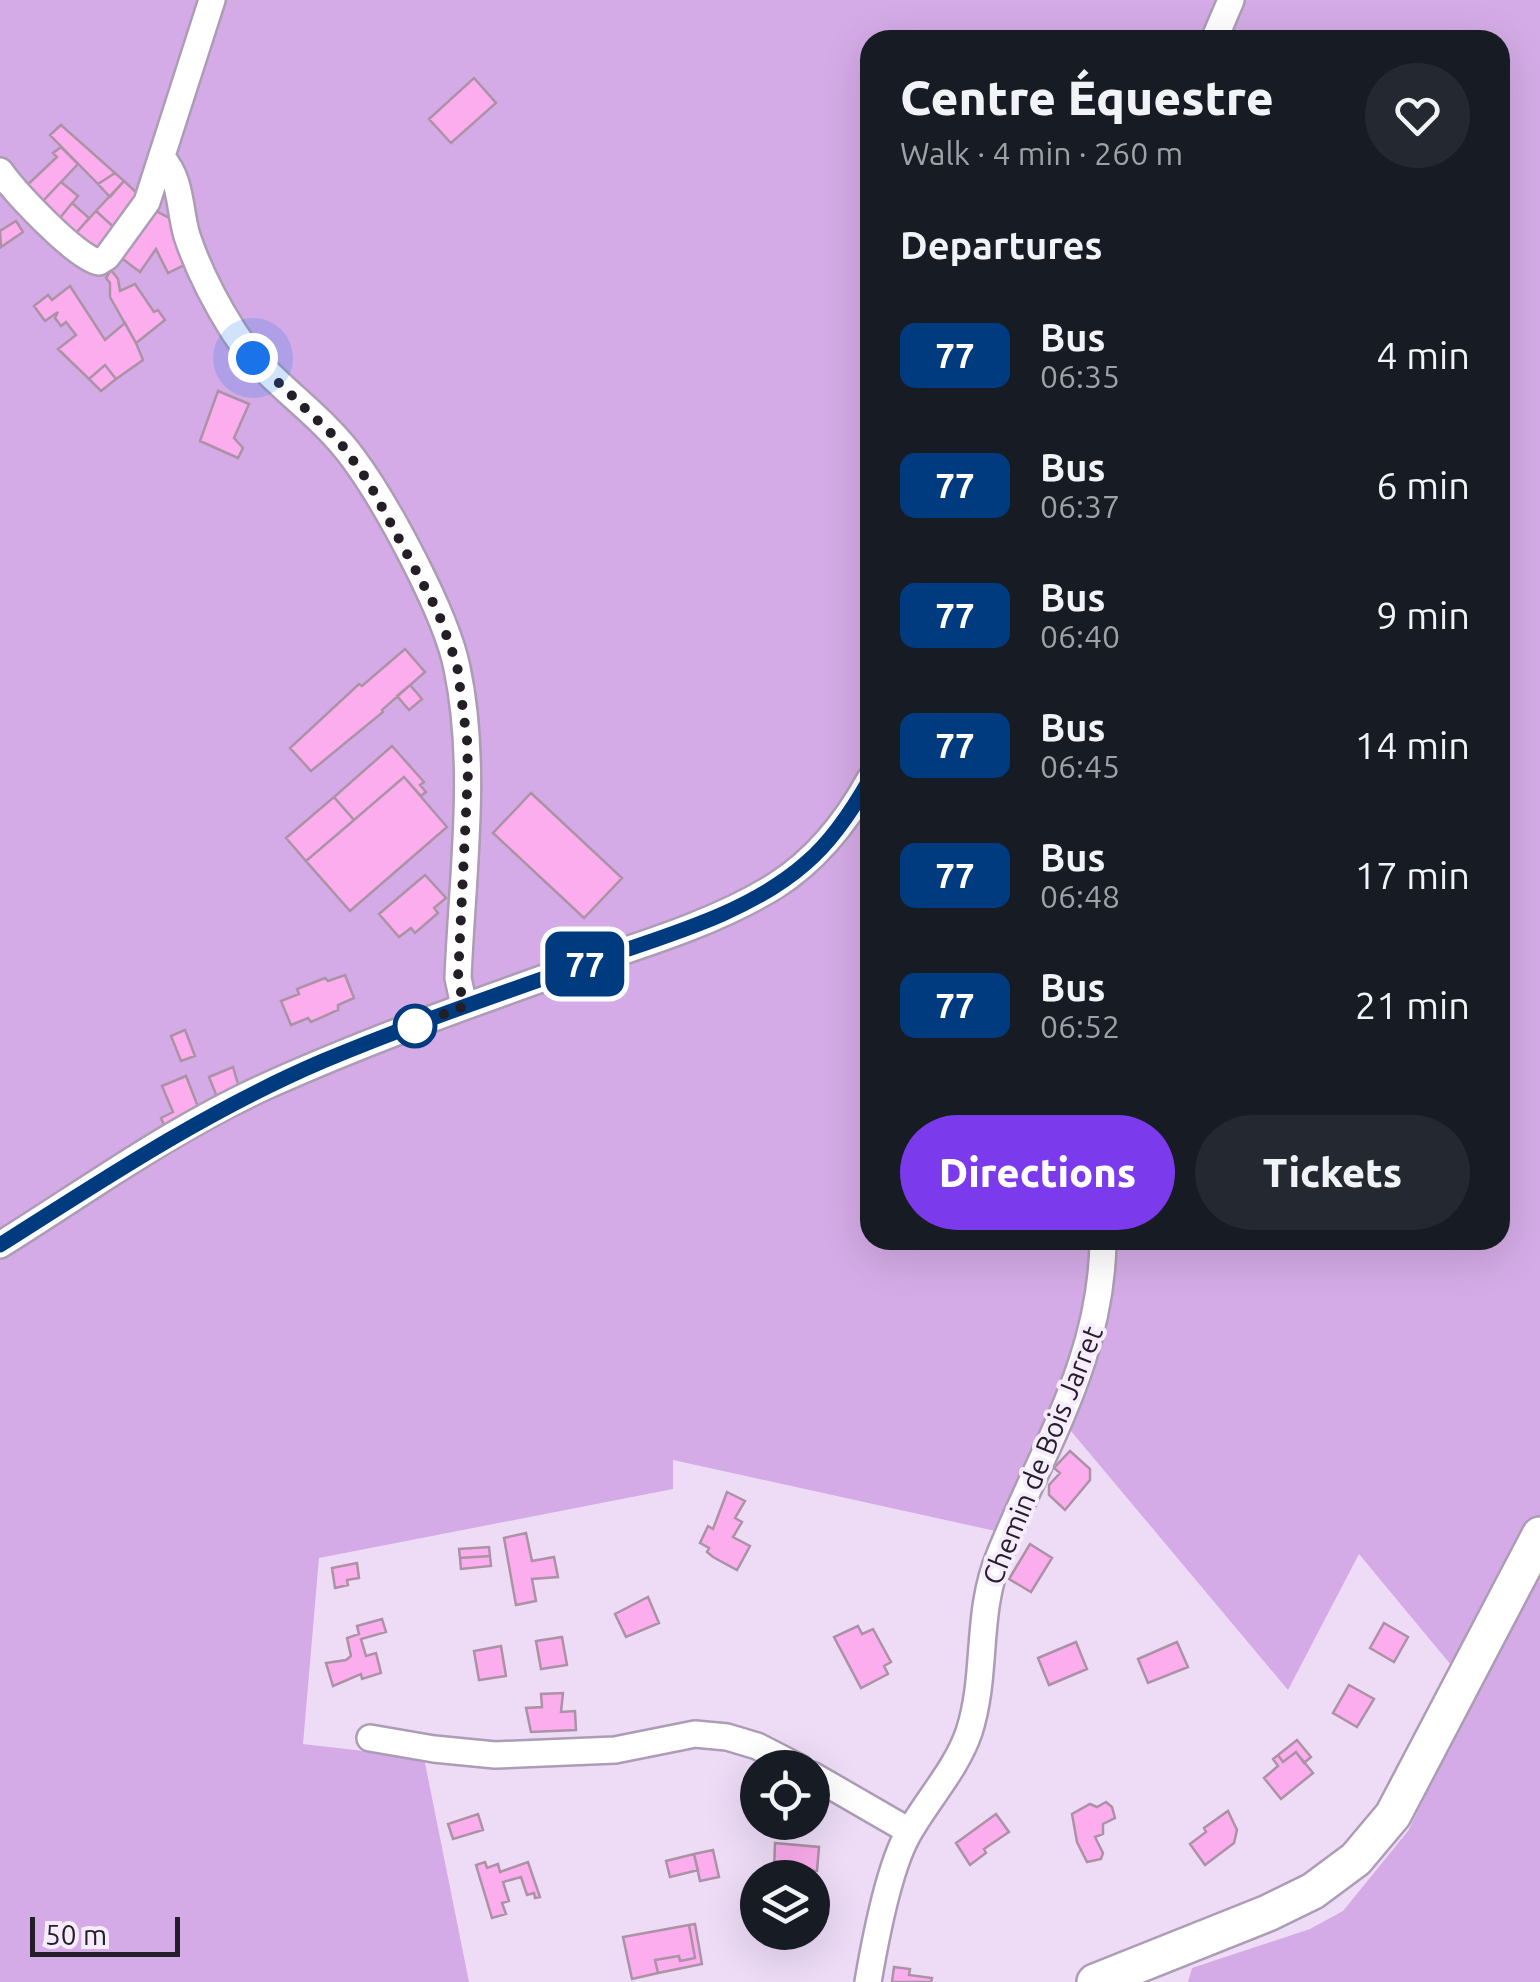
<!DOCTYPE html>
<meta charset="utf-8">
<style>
:root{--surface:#171b24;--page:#242831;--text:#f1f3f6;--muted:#9ea1a6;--accent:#7c3aed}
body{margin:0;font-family:Ubuntu,sans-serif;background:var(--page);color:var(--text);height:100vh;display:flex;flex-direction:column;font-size:38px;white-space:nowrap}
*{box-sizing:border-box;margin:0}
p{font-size:32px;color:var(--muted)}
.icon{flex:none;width:55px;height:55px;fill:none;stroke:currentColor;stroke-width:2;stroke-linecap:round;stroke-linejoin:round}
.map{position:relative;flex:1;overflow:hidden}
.side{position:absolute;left:860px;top:30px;width:650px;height:1220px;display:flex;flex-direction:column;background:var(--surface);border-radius:30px;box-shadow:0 10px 40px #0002}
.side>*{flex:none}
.badge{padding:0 20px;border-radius:15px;font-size:35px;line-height:65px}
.tools{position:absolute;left:740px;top:1750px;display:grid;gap:20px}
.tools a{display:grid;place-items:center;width:90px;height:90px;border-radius:50%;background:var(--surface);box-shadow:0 10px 40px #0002;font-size:50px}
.scale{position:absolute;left:30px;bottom:25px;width:150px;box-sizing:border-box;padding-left:10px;border:5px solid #241e27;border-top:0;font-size:28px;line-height:35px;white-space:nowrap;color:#241e27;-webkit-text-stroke:8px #f7ecfd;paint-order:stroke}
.you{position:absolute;width:50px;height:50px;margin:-25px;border:8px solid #fff;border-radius:50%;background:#1a73e8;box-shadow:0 0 0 15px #1a73e833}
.map>.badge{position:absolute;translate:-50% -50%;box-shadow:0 0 0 5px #fff}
h2{padding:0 40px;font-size:38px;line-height:90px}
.round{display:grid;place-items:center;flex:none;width:105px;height:105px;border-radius:52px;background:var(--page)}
.summary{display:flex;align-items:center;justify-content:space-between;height:170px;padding:0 40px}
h1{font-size:48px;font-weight:800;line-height:75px}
.button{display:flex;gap:20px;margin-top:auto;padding:20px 40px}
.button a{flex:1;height:115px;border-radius:60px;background:var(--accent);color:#fff;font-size:40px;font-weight:800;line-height:115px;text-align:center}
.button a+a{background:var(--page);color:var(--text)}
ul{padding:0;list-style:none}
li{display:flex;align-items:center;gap:30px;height:130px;padding:0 40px}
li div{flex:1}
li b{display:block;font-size:38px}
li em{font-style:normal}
li .badge{min-width:110px;font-weight:700;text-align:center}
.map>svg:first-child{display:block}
.green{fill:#d4abe6;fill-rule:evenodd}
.building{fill:#fcadee;stroke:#ab92a5;stroke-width:2.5}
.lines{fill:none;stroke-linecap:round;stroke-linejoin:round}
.minor-casing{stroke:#ad9cb5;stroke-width:30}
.secondary-casing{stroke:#ad9cb5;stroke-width:40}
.minor{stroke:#fff;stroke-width:25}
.secondary{stroke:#fff;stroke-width:35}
.line-casing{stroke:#fff;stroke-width:22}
.line{stroke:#003b80;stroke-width:15}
.walk{stroke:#241e27;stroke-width:10;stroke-dasharray:0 18}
.stop-dot{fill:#fff;stroke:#003b80;stroke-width:5}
.labels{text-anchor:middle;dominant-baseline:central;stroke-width:8;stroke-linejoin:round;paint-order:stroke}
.street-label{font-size:28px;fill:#241e27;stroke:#f7ecfd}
</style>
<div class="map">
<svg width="1540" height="1982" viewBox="0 0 1540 1982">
<rect width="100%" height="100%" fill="#eedcf7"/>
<path class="green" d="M 0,0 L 1540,0 L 1540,1982 L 1188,1982 L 1192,1968 L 1310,1929 L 1343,1911 L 1408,1831 L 1475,1694 L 1359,1554 L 1288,1690 L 1055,1412 L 1000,1532 L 673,1460 L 673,1489 L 319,1558 L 303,1744 L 424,1758 L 469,1982 L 0,1982 ZM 870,40 L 1500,40 L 1500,1240 L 870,1240 Z"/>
<path class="building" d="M 474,78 L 496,103 L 451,143 L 429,119 Z
M 61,125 L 115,173 L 98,184 L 50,135 Z
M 61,147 L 78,164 L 40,204 L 22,190 L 57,157 L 53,153 Z
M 115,173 L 124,181 L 110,197 L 98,184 Z
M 124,181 L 140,196 L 118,231 L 96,211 Z
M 61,182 L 78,196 L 59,219 L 40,204 Z
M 72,203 L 89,218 L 76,233 L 59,219 Z
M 152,209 L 173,220 L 190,262 L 168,273 L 156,249 L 140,272 L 120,257 Z
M 96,211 L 118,231 L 99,251 L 76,233 Z
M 16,221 L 23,232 L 1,247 L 0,231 Z
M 111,270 L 118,279 L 120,291 L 135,284 L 154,312 L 158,310 L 165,320 L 136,343 L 110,297 L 110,283 L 106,278 Z
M 70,286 L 105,340 L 125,323 L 136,343 L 143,360 L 116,379 L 105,365 L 89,379 L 58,349 L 76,335 L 66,322 L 61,326 L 55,318 L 58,312 L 45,321 L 34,306 L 48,295 L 52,300 Z
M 105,365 L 116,379 L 101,391 L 89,379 Z
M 218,391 L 249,404 L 234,438 L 243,448 L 238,458 L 200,441 Z
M 405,649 L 425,672 L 382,710 L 383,712 L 311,771 L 290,748 L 359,684 L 362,686 Z
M 410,685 L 422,699 L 409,710 L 397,696 Z
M 392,746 L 424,782 L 420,785 L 426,792 L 421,796 L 404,777 L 354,820 L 334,797 Z
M 404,777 L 447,827 L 350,911 L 306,861 Z
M 531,793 L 622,878 L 584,918 L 493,833 Z
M 334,797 L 354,820 L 306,861 L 286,838 Z
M 425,875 L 446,898 L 434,908 L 438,913 L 415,933 L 411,928 L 399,937 L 379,914 Z
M 345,975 L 354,998 L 338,1005 L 338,1010 L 311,1022 L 308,1018 L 291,1025 L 281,1001 L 299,994 L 297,989 L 325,978 L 328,981 Z
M 185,1030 L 195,1056 L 181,1061 L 171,1036 Z
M 233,1067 L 240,1091 L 219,1102 L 209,1077 Z
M 186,1076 L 200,1112 L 167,1132 L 161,1118 L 173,1112 L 162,1086 Z
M 1070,1451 L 1090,1469 L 1090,1480 L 1065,1510 L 1049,1495 L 1049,1485 L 1060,1473 L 1054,1468 Z
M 727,1492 L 745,1501 L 735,1518 L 742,1522 L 733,1537 L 750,1546 L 737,1570 L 713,1557 L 707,1552 L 709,1548 L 700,1543 L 708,1526 L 713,1529 Z
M 526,1533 L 532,1561 L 554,1557 L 558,1577 L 532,1579 L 536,1601 L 516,1605 L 504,1538 Z
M 1030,1544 L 1052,1558 L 1031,1592 L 1009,1579 Z
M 489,1547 L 490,1556 L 460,1558 L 459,1549 Z
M 490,1556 L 491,1566 L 461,1569 L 460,1558 Z
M 357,1563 L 359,1578 L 347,1580 L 348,1585 L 335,1588 L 332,1568 Z
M 648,1597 L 659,1623 L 626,1637 L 615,1614 Z
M 382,1619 L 386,1632 L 361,1639 L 366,1656 L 376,1653 L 381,1673 L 362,1679 L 361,1674 L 333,1686 L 326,1663 L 346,1660 L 351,1656 L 347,1638 L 359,1634 L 357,1626 Z
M 1384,1623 L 1408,1637 L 1394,1662 L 1370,1648 Z
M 858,1626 L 862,1634 L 873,1629 L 891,1662 L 884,1666 L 888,1674 L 861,1688 L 834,1637 Z
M 562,1637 L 567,1665 L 541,1669 L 536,1641 Z
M 1076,1642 L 1087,1669 L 1049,1685 L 1038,1658 Z
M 1177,1642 L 1188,1667 L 1148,1683 L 1138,1659 Z
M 501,1646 L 506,1676 L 479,1680 L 474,1651 Z
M 1349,1685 L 1374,1699 L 1357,1727 L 1333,1713 Z
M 563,1693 L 561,1712 L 575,1711 L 576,1730 L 531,1732 L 526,1708 L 542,1707 L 541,1694 Z
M 1297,1740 L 1311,1757 L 1304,1763 L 1296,1752 L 1283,1762 L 1278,1755 Z
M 1296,1752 L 1313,1773 L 1281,1799 L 1264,1778 L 1278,1766 L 1273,1759 L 1278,1755 L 1283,1762 Z
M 1106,1802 L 1112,1807 L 1115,1818 L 1103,1824 L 1103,1834 L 1095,1837 L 1103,1853 L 1101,1859 L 1087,1862 L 1077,1842 L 1072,1814 L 1090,1804 L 1097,1807 Z
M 1228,1811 L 1237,1830 L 1234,1843 L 1205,1865 L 1190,1844 L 1206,1832 L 1204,1828 Z
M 478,1814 L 483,1830 L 453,1839 L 448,1824 Z
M 996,1814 L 1009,1832 L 984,1849 L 986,1853 L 970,1865 L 956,1843 Z
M 775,1843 L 819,1847 L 817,1871 L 774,1870 Z
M 713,1850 L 719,1877 L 700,1881 L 694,1854 Z
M 694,1854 L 698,1870 L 670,1877 L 666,1861 Z
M 485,1862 L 487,1868 L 498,1864 L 500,1872 L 528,1862 L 540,1897 L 535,1898 L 534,1893 L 527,1895 L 521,1877 L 503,1882 L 509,1901 L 502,1903 L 506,1914 L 492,1918 L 476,1865 Z
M 695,1924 L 702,1964 L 658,1973 L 655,1960 L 679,1956 L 680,1961 L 695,1958 L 689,1925 Z
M 689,1925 L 695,1958 L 680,1961 L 679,1956 L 655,1960 L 658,1973 L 632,1979 L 623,1937 Z
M 894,1967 L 910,1969 L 909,1975 L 932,1978 L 931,1982 L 892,1982 Z"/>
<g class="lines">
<g class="minor-casing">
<path id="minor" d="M 1214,40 L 1231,0
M 162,158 C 182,180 179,209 187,236 C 198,269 215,302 234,332 C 266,381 319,411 353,458 C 387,504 446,613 457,668 C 478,767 462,877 458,978 L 464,1006
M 0,171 C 15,192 76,258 99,262 L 107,257 L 147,202 L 212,0
M 0,1245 C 85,1192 169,1131 260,1089 C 359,1044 462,1007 564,971 C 634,947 712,925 775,886 C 816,860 847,821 870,779
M 370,1738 L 434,1749 L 495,1755 L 615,1750 L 695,1734 L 727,1737 L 757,1746 L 800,1768
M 812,1775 L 909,1831
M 868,1982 C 875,1941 888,1871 907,1836 C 926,1801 956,1770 969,1732 C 988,1673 975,1613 1000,1554 C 1043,1447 1102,1359 1103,1240"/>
</g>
<g class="secondary-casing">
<path id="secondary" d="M 1095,1982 L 1268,1913 L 1313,1891 L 1356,1859 L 1393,1815 L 1540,1535"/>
</g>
<use href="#minor" class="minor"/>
<use href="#secondary" class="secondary"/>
</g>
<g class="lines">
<g class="line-casing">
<path id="line" d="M 0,1245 C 104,1179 208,1110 323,1061 C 411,1024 503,993 593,961 C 664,936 748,914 806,863 C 832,841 853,809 870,779"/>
</g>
<use href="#line" class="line"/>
<path class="walk" d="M 253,358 L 339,441 L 368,481 L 438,612 L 457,665 L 467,740 L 468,772 L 458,978 L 464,1006 L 412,1027 L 415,1026"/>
</g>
<circle class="stop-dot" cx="415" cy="1026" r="20"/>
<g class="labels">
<g class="street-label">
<text transform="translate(1042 1455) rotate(-68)">Chemin de Bois Jarret</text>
</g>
</g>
</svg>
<div class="tools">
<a><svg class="icon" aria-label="locate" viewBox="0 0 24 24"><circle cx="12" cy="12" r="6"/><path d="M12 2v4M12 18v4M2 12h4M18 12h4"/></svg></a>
<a><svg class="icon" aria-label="layers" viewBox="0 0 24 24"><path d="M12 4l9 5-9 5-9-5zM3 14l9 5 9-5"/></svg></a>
</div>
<div class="scale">50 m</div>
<div class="you" style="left:253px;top:358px"></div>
<b class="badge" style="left:585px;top:964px;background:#003b80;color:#fff">77</b>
<section class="side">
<div class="summary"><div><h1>Centre Équestre</h1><p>Walk · 4 min · 260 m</p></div><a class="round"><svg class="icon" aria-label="heart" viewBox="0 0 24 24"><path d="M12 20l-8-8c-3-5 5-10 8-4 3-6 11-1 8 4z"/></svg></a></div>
<h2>Departures</h2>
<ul>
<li><span class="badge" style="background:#003b80;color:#fff">77</span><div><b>Bus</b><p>06:35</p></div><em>4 min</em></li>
<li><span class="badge" style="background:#003b80;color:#fff">77</span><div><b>Bus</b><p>06:37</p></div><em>6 min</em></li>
<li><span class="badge" style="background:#003b80;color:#fff">77</span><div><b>Bus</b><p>06:40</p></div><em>9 min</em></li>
<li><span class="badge" style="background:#003b80;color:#fff">77</span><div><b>Bus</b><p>06:45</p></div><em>14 min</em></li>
<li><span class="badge" style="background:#003b80;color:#fff">77</span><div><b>Bus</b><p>06:48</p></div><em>17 min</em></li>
<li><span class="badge" style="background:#003b80;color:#fff">77</span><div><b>Bus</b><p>06:52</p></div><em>21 min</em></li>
</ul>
<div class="button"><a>Directions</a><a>Tickets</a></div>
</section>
</div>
